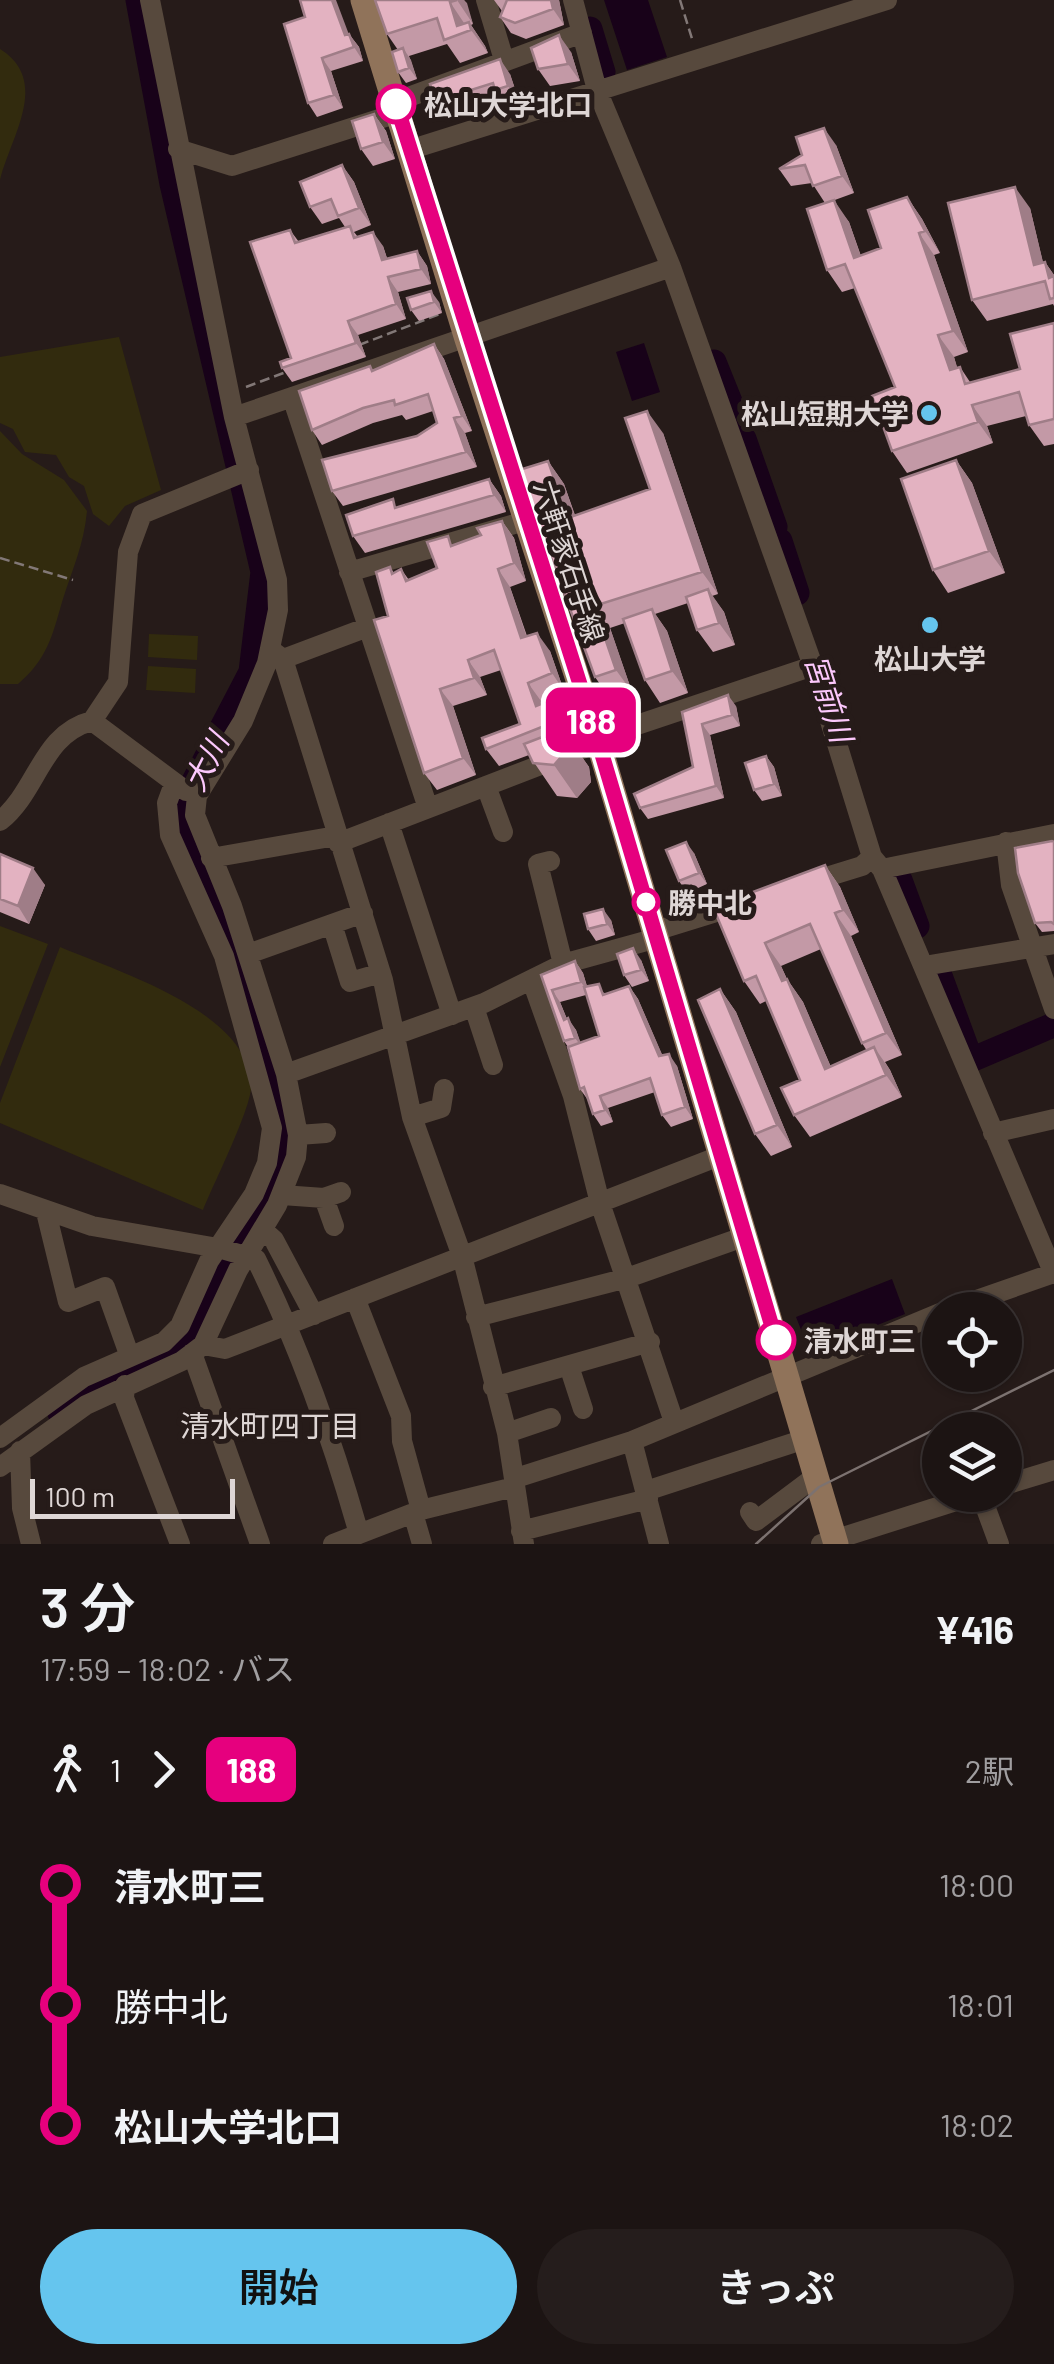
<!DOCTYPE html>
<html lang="ja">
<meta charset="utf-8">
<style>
:root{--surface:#1c1413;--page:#251d1c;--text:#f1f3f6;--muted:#a09ea0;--line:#3a3333;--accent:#65c5ee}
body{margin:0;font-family:Barlow,"Noto Sans JP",sans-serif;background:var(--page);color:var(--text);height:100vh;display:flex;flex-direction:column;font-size:38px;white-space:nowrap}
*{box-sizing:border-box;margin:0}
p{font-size:32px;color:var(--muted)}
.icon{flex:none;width:55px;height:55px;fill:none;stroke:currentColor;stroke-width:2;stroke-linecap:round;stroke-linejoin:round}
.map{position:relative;height:1544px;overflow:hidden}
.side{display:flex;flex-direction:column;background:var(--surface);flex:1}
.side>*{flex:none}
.badge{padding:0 20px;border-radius:15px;font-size:35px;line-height:65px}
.buttons{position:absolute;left:922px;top:1292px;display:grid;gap:20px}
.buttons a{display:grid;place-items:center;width:100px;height:100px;border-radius:50%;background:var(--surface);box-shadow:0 2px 8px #0004,0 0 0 2px var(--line);font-size:50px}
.scale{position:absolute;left:30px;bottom:25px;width:205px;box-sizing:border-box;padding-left:10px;border:5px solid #ded6d5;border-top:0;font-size:28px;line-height:35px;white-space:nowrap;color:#ded6d5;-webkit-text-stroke:8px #261b19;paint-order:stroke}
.map>.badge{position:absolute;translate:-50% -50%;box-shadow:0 0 0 5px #fff}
.legs{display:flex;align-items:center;gap:15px;height:110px;padding:0 40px;font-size:32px}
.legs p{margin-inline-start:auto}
.overview{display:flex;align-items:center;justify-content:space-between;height:170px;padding:0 40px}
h1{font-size:55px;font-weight:600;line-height:75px}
.button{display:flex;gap:20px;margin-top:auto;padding:20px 40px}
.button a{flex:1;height:115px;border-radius:60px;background:var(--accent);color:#111;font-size:40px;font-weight:600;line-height:115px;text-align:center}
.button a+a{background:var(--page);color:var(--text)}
ul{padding:0 40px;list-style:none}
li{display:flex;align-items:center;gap:35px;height:120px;font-size:38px}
li i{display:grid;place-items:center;width:15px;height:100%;margin:0 12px;background:currentColor}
li i::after{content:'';width:25px;height:25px;margin:-12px;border:8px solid;border-radius:50%;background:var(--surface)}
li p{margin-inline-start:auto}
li:first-child i{background:linear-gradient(#0000 50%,currentColor 0)}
li:last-child i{background:linear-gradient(currentColor 50%,#0000 0)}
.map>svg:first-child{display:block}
.green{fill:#322b0e}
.water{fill:#180219}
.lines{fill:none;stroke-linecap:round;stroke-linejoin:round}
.river{stroke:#180219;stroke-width:25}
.path{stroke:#827877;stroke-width:2.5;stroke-dasharray:10 5;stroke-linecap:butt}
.minor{stroke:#57493d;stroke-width:20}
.major{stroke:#90735a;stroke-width:25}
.tram{stroke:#7c7270;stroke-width:2.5}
.wall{fill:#c399a6;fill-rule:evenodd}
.shaded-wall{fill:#9f7d87}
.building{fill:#e3b2c1;stroke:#9f7d87;stroke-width:2.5}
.line-1-casing{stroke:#fff;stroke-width:22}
.line-1{stroke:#e6007e;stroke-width:15}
.stop-1-dot{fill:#fff;stroke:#e6007e;stroke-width:5}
.poi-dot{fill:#65c5ee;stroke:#261b19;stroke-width:4}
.labels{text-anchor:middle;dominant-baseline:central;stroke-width:10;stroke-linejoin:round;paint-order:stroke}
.stop-label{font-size:28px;font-weight:bold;fill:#ded6d5;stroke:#261b19;text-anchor:start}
.poi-label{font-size:28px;font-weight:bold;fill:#ded6d5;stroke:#261b19;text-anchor:end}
.street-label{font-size:28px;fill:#ded6d5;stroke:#261b19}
.water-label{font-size:30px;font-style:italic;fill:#fcc8fc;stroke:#261b19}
.neighbourhood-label{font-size:30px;fill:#ded6d5;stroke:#261b19}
</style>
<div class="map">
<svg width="1054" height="1544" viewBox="0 0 1054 1544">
<rect width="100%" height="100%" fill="#261b19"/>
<path class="green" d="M 0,49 C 51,81 11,136 0,180 Z
M 119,337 L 161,490 L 125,506 L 109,526 L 93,514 L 84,486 L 69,477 L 56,455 L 25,452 L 13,429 L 0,423 L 0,357 Z
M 0,431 L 22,454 L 64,480 L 87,511 C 84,545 72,570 62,602 C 52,637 47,659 18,684 L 0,684 Z
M 149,634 L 198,636 L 197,660 L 148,657 Z
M 148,666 L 196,669 L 195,693 L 146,690 Z
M 0,926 L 48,944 L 0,1067 Z
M 60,947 C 116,971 252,1012 251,1087 C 251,1109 213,1185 203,1210 L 0,1123 L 0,1103 Z"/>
<path class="water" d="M 604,0 L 648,0 L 667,57 L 627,70 Z
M 644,343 L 660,392 L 632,401 L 616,352 Z
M 892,1279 L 905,1314 L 810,1352 L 796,1317 Z"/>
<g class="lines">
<path class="river" d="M 590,29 L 603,72
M 714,362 L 741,429
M 744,439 L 775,527
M 780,541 L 797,593
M 900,880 L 917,926
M 939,973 L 971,1060 L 1051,1026
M 60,1413 L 112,1378 L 175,1352 L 193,1331 L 276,1170 L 283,1123 L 216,902 L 182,828 L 179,810 L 251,672 L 263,572 L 172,184 L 138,0"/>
<path class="path" d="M 680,0 L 693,42
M 359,345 L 440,314
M 246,387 L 286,372
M 0,558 L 73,580"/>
<path class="minor" d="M 150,0 L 234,417 L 277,580 L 278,610 L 267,663 L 243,721 L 197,796 L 195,815 L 232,906 L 286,1074 L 298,1135 L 296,1157 L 277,1205 L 238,1270 L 203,1345
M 486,0 L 504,60
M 573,0 L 597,90 L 671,267 L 813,666 L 872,857 L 882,869 L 1054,1274
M 395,102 L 582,33
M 178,149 L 232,166 L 398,113
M 409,150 L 887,0
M 292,397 L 428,808
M 234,417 L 671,267
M 349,572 L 525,521
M 271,650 L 283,659 L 383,980 L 412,1117 L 462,1256 L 507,1433 L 524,1544
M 283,659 L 368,627
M 92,721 L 186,791
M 486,786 L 503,832
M 0,821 C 38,791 41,734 92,721 L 118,682 L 128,552 L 142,514 L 249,470
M 389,823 L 452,1015
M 1006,842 L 1011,885 L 1054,1009
M 338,843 L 582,749 L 613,733 L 813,666
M 211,858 L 336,836
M 550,861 L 538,864 L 563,964
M 882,869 L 1054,834
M 810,882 L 862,866 L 872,857
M 332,924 L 350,982 L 381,973
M 655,931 L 739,905
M 248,954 L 363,913
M 924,966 L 1054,944
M 532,981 L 573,1096 L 600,1203 L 674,1422
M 474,1007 L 493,1065
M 286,1074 L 484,1003 L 563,964 L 657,938
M 412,1117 L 441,1108 L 444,1089
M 993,1133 L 1054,1119
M 298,1135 L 326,1133
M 0,1194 L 92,1226 L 218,1248 L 256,1259 C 300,1348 332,1438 359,1534
M 282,1195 L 324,1198 L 341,1192
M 324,1198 L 334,1226
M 46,1212 L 68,1302 L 105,1287 L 130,1357
M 264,1231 L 274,1240 L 314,1315
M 355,1298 L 401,1416 L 402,1441 L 421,1510
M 948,1310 L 1054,1273
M 476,1317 L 627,1278 L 746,1236
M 192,1353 L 260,1544
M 569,1366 L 583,1409
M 125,1385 L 124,1398 L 180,1544
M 493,1387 L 650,1342
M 507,1433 L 551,1418
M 0,1438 L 84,1377 L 164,1342 L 180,1326 L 209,1261 L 254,1194 L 267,1163 L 272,1128 L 224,956 L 170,835 L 167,803 L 174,784
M 632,1441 L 659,1544
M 20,1451 L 22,1508 L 31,1544
M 0,1467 L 86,1405 L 182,1361 L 203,1345 L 225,1349 L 722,1155
M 516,1478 L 632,1441 L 940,1313
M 1005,1485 L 1054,1470
M 646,1491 L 805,1439
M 981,1495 L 999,1544
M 750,1512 L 756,1521 L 816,1476
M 413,1513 L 422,1544
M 521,1531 L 648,1499
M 333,1544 L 421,1510 L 514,1487
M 821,1544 L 975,1495"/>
<path class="major" d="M 363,0 L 467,339 L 598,741 L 836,1544"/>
<path class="tram" d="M 756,1544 L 819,1487 L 1054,1370"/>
</g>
<path class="wall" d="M 375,0 L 464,0 L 473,24 L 471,25 L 485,46 L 488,53 L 460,63 L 447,44 L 409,56 L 417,79 L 406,83 L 398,72 L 398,50 L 387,34 Z
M 494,0 L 559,0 L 564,25 L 526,39 L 511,33 L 500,17 L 502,11 Z
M 305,17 L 349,34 L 359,47 L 363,61 L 331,71 L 343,108 L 317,117 L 308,103 Z
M 571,52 L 580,81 L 550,86 L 538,69 Z
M 510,74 L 519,101 L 506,105 L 501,99 L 446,116 L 436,101 Z
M 374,114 L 386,131 L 395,159 L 373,166 L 361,149 Z
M 836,145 L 854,193 L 832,201 L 849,222 L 861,256 L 881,248 L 907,197 L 922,219 L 940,253 L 934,255 L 968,352 L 954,357 L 957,368 L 960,367 L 970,382 L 1020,369 L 1054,323 L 1054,444 L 1044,446 L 1029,425 L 1026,416 L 987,426 L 993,443 L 907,473 L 892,451 L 895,387 L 855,288 L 842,292 L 827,270 L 825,203 L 812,183 L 791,186 L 779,169 L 802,155 Z
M 342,165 L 354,182 L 371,225 L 354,232 L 358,237 L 383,246 L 387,258 L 417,251 L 427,266 L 431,284 L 398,292 L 406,319 L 358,335 L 366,357 L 292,382 L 282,368 L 291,358 L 290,230 L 299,242 L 345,227 L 339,218 L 322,224 L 310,207 Z
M 1030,208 L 1043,263 L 1045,262 L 1054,275 L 1054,306 L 1053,304 L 987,321 L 972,300 Z
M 407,298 L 439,302 L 442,313 L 419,321 L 411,310 Z
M 434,344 L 444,359 L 472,431 L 465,433 L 477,467 L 343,506 L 332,491 L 437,423 L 433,411 L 406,420 L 402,415 L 373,423 L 322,445 L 312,430 L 370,366 L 373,371 Z
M 663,433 L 718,594 L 712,596 L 724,612 L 735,645 L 713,652 L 697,630 L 688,603 L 655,614 L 667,631 L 688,693 L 660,703 L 645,680 L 625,623 L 610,628 L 632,692 L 611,700 L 595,677 L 548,461 L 564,484 L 575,515 L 650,489 Z
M 956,460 L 972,483 L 1005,573 L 948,593 L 933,570 Z
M 489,479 L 501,496 L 506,512 L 365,553 L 353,536 L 398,507 Z
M 502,521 L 514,538 L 526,581 L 510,587 L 527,636 L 550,651 L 564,691 L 541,701 L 542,704 L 560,696 L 572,714 L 579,735 L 569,739 L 589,767 L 591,782 L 577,798 L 557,796 L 529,755 L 499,766 L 486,749 L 520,724 L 501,670 L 480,677 L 487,695 L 453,706 L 476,775 L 437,790 L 424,773 L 388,616 L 390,567 L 394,573 L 401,569 L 409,580 L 437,568 L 454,545 L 481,535 Z
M 736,706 L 740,726 L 710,735 L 724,798 L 648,819 L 640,808 L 693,767 L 682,712 Z
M 766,756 L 774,767 L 782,796 L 762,801 L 754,790 Z
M 1054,842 L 1054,931 L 1042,932 L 1035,923 Z
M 694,853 L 707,884 L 687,893 L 679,881 Z
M 0,854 L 45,885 L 29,924 L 0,912 Z
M 825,865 L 840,887 L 859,932 L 851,936 L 902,1055 L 885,1062 L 890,1070 L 902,1097 L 810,1137 L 794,1115 L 800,1080 L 766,1001 L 760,1004 L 744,981 L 713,907 ZM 821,949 L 862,1043 L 867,1051 L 831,1067 L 803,1002 L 787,979 L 781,966 Z
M 611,920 L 615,935 L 596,941 L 588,929 Z
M 641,960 L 649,981 L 632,987 L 624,975 Z
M 575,961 L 583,973 L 587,986 L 607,994 L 629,986 L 638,999 L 662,1055 L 677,1066 L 693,1119 L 671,1127 L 662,1115 L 655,1092 L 608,1108 L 613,1122 L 601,1126 L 593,1114 L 588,1100 L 580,1089 L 568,1047 L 564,1041 L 541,975 ZM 586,995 L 599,1036 L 580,1042 L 576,1030 L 567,1019 L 560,1002 Z
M 720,989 L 736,1012 L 792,1147 L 771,1156 L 755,1134 Z"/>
<path class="shaded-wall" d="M 332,0 L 336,0 L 354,48 L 345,35 Z
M 457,0 L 464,0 L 467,3 L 473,24 Z
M 551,0 L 559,0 L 564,25 L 553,9 Z
M 450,2 L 466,26 L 457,26 Z
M 469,22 L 485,46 L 488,53 L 471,30 Z
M 349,34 L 359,47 L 363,61 L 354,47 Z
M 559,35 L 571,52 L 580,81 L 568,64 Z
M 403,48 L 411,60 L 417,79 L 409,68 Z
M 322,58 L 331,71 L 343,108 L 334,95 Z
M 500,59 L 510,74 L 519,101 L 508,86 Z
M 374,114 L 386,131 L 395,159 L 383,142 Z
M 824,128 L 836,145 L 854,193 L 842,176 Z
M 342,165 L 354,182 L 371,225 L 359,208 Z
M 1015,187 L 1030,208 L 1049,287 L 1034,265 Z
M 907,197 L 922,219 L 940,253 L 925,231 Z
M 834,200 L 849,222 L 869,280 L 854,258 Z
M 373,232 L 383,246 L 392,274 L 382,260 Z
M 919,233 L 934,255 L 968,352 L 953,331 Z
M 417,251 L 427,266 L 431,284 L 421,269 Z
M 1045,262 L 1054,275 L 1054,285 L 1049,278 Z
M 388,277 L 398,292 L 406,319 L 396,304 Z
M 431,291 L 439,302 L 442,313 L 434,302 Z
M 348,321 L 358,335 L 366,357 L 356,343 Z
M 938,335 L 954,357 L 965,392 L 950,370 Z
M 434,344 L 444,359 L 472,431 L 462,416 Z
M 972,405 L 987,426 L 993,443 L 978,422 Z
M 647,411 L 663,433 L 718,594 L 702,572 Z
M 454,418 L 465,433 L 477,467 L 466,452 Z
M 956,460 L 972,483 L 1005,573 L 989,551 Z
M 548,461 L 564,484 L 583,540 L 568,518 Z
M 489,479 L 501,496 L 506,512 L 494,495 Z
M 502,521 L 514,538 L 526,581 L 514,563 Z
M 498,569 L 510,587 L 533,656 L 521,638 Z
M 708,589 L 724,612 L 735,645 L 719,623 Z
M 594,606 L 610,628 L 632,692 L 616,670 Z
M 652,609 L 667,631 L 688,693 L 672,671 Z
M 537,633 L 550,651 L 564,691 L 552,673 Z
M 468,660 L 480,677 L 487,695 L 474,678 Z
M 528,683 L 541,701 L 549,724 L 536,706 Z
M 440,689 L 453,706 L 476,775 L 463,758 Z
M 728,695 L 736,706 L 740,726 L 732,715 Z
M 560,696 L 572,714 L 579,735 L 567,717 Z
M 702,724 L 710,735 L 724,798 L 716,786 Z
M 566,734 L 589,767 L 591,782 L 577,798 L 554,765 Z
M 766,756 L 774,767 L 782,796 L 774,784 Z
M 686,842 L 694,853 L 707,884 L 699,873 Z
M 825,865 L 840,887 L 859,932 L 843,910 Z
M 33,868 L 45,885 L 29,924 L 18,906 Z
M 603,909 L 611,920 L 615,935 L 607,924 Z
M 835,913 L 851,936 L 902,1055 L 886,1033 Z
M 765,943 L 781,966 L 798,1004 L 782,981 Z
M 633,948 L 641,960 L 649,981 L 641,970 Z
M 575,961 L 583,973 L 589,994 L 581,982 Z
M 787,979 L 803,1002 L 841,1091 L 825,1069 Z
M 629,986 L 638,999 L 668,1068 L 659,1056 Z
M 720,989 L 736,1012 L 792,1147 L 777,1125 Z
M 552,990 L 560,1002 L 572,1032 L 564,1020 Z
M 568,1018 L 576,1030 L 583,1049 L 575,1038 Z
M 874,1047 L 890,1070 L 902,1097 L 886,1075 Z
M 669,1054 L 677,1066 L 693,1119 L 685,1107 Z
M 600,1096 L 608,1108 L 613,1122 L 605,1110 Z"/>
<path class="building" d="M 300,0 L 332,0 L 345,35 L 349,34 L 354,47 L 322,58 L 334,95 L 308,103 L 284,24 L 305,17 Z
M 375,0 L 457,0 L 450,2 L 457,26 L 469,22 L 471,30 L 444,40 L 437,18 L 387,34 Z
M 507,0 L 551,0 L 553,9 L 515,23 L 500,17 Z
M 559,35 L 568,64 L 538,69 L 531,48 Z
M 403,48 L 409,68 L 398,72 L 392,52 Z
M 500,59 L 508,86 L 495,90 L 493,83 L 436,101 L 430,84 Z
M 374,114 L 383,142 L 361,149 L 352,121 Z
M 824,128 L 842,176 L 813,186 L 805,165 L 779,169 L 802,155 L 796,137 Z
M 342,165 L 359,208 L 338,216 L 331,199 L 310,207 L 300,182 Z
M 1015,187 L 1034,265 L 1045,262 L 1049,278 L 1054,276 L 1054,298 L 1050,299 L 1045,281 L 972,300 L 948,203 Z
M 907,197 L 925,231 L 919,233 L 953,331 L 938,335 L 950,370 L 960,367 L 965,384 L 1020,369 L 1010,334 L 1054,323 L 1054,419 L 1029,425 L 1019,392 L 972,405 L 978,422 L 892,451 L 872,396 L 895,387 L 845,264 L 827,270 L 807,209 L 834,200 L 854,258 L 881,248 L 868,210 Z
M 350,226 L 354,238 L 373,232 L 382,260 L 417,251 L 421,269 L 388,277 L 396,304 L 348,321 L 356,343 L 282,368 L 280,362 L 291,358 L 250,242 L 290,230 L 295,243 Z
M 431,291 L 434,302 L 411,310 L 407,298 Z
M 434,344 L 462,416 L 454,418 L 466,452 L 332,491 L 322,460 L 417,436 L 437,423 L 428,394 L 395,405 L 394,400 L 363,408 L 312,430 L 299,391 L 370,366 L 372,371 Z
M 647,411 L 702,572 L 594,606 L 616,670 L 595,677 L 519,470 L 548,461 L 568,518 L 650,489 L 625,418 Z
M 956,460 L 989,551 L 933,570 L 901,479 Z
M 489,479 L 494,495 L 353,536 L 346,515 L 393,499 L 395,508 Z
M 502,521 L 514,563 L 498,569 L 521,638 L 537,633 L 552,673 L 528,683 L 536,706 L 560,696 L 567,717 L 486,749 L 482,738 L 520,724 L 494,650 L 468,660 L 474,678 L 440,689 L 463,758 L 424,773 L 374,620 L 388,616 L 376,572 L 390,567 L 392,574 L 401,569 L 406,581 L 437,568 L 427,542 L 448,536 L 451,546 L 481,535 L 477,528 Z
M 708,589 L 719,623 L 697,630 L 686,597 Z
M 652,609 L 672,671 L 645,680 L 623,619 Z
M 728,695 L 732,715 L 702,724 L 716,786 L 640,808 L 634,794 L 693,767 L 682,712 Z
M 563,729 L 566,734 L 568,749 L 554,765 L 533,763 L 524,744 Z
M 766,756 L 774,784 L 754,790 L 745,763 Z
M 1052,841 L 1054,842 L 1054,924 L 1051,922 L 1035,923 L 1018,873 L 1015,848 Z
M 686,842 L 699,873 L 679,881 L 666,850 Z
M 0,854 L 33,868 L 18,906 L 0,899 Z
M 825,865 L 843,910 L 835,913 L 886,1033 L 862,1043 L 810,924 L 765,943 L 782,981 L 787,979 L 825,1069 L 874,1047 L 886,1075 L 794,1115 L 781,1088 L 800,1080 L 756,976 L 744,981 L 713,907 Z
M 603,909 L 607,924 L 588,929 L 584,914 Z
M 633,948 L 641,970 L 624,975 L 617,954 Z
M 575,961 L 581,982 L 552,990 L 564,1020 L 568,1018 L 575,1038 L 564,1041 L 541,975 Z
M 599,984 L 603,995 L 629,986 L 659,1056 L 669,1054 L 685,1107 L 662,1115 L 650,1078 L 600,1096 L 605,1110 L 593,1114 L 584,1087 L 580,1089 L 568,1047 L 599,1036 L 584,987 Z
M 720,989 L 777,1125 L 755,1134 L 698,1000 Z"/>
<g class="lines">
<g class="line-1-casing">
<path id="line-1" d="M 396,104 L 598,741 L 776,1340"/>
</g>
<use href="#line-1" class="line-1"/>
</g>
<g class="stop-1-dot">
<circle cx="396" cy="104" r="18"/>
<circle cx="646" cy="902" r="12"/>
<circle cx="776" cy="1340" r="18"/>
</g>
<g class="poi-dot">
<circle cx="929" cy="413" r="10"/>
<circle cx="930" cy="625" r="10"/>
</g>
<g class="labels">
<g class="stop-label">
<text x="424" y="104">松山大学北口</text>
<text x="668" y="902">勝中北</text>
<text x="804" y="1340">清水町三</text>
</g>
<g class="poi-label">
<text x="909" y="413">松山短期大学</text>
<text x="930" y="658" text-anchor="middle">松山大学</text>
</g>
<g class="street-label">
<text transform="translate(570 561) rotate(72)">六軒家石手線</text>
</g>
<g class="water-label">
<text transform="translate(830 698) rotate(72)">宮前川</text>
<text transform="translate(205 761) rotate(-63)">大川</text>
</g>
<g class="neighbourhood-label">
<text x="270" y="1425">清水町四丁目</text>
</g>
</g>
</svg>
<div class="buttons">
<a><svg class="icon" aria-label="locate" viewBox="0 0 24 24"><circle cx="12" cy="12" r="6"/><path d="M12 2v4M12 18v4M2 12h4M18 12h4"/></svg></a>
<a><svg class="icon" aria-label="layers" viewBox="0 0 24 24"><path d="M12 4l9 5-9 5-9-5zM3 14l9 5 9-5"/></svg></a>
</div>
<div class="scale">100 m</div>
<b class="badge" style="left:591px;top:720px;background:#e6007e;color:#fff">188</b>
</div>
<section class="side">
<div class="overview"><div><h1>3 分</h1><p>17:59 – 18:02 · バス</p></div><b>¥416</b></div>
<div class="legs"><svg class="icon" aria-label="walk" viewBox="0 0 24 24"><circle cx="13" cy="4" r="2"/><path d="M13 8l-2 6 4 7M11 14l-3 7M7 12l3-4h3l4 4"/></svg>1<svg class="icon" aria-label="forward" viewBox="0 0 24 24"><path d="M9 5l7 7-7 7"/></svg><b class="badge" style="background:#e6007e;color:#fff">188</b><p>2駅</p></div>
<ul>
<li><i style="color:#e6007e"></i><b>清水町三</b><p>18:00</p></li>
<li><i style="color:#e6007e"></i><span>勝中北</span><p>18:01</p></li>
<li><i style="color:#e6007e"></i><b>松山大学北口</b><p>18:02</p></li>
</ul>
<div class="button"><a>開始</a><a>きっぷ</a></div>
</section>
